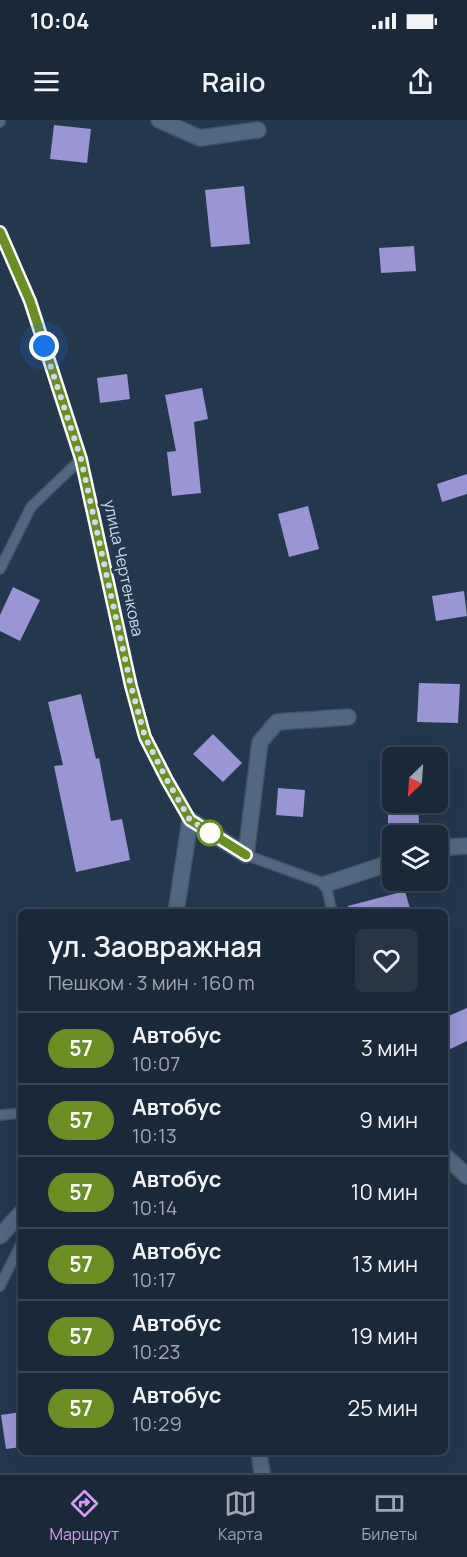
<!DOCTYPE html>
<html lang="ru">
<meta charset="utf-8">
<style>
:root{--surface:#1a293a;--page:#273545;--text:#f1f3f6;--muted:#9fa6af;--line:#384554;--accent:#d89af8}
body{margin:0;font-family:Manrope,sans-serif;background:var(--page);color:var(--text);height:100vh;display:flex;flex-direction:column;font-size:22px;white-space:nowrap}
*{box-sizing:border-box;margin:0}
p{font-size:20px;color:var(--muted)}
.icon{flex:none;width:33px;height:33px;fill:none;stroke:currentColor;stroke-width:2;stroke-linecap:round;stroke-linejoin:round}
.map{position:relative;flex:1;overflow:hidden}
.panel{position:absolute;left:18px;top:789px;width:430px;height:546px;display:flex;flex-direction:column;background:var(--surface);border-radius:9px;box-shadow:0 6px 24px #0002,0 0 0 2px var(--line)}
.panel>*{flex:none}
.badge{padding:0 12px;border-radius:20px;font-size:21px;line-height:39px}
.needle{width:39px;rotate:205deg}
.buttons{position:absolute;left:382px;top:627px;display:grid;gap:12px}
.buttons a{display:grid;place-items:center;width:66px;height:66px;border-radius:9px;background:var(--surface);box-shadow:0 6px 24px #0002,0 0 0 2px var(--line);font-size:30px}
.you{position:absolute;width:30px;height:30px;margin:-15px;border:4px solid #fff;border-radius:50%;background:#1a73e8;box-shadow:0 0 0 9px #1a73e833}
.map>.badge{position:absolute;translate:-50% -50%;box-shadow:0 0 0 3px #fff}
.round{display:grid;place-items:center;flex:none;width:63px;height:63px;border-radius:9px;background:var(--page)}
.summary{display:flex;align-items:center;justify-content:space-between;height:102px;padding:0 30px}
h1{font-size:28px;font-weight:600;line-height:45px}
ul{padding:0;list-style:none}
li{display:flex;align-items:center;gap:18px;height:72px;padding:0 30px;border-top:2px solid var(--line)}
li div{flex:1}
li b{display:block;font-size:22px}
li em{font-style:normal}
li .badge{min-width:66px;font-weight:700;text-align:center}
.status{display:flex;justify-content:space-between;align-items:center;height:42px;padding:0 30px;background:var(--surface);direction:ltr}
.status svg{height:16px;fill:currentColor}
header{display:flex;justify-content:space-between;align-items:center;height:78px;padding:0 30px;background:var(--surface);font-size:27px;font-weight:600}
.menu{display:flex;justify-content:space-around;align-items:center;height:84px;border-top:2px solid var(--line);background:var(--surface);font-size:16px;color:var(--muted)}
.menu a{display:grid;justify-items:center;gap:3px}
.menu .current{color:var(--accent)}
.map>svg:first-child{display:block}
.building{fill:#9a96d4}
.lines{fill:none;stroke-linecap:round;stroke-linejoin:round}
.lane-casing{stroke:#425365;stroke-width:12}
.street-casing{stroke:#425365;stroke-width:18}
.lane{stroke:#526880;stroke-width:9}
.street{stroke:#526880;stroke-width:15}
.line-casing{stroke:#fff;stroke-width:14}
.line{stroke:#6b8e23;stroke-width:9}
.walk{stroke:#cfdbe9;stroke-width:6;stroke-dasharray:0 10.8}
.stop-dot{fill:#fff;stroke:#6b8e23;stroke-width:3}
.labels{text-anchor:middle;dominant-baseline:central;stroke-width:6;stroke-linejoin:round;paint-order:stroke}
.street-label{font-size:16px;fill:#cfdbe9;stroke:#23374d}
</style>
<div class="status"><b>10:04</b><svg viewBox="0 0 49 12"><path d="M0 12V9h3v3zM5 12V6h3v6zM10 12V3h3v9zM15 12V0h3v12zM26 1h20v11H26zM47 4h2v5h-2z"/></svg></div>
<header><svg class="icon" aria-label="menu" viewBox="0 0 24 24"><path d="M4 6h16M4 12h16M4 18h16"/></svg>Railo<svg class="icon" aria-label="share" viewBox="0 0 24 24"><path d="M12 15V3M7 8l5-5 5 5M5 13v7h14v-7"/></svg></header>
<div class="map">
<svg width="467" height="1353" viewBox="0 0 467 1353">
<rect width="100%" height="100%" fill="#23374d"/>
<path class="building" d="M 54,5 L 91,9 L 87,43 L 50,39 Z
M 244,66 L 250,124 L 211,127 L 205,70 Z
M 414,126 L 416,151 L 381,153 L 379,128 Z
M 127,254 L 130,279 L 100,283 L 97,258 Z
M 202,268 L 208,299 L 194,302 L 201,373 L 172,376 L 167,332 L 176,331 L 165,275 Z
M 467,354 L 467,374 L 442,382 L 437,364 Z
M 308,386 L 319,429 L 289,437 L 278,394 Z
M 13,467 L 40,480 L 20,521 L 0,511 L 0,495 Z
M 464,471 L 467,496 L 436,501 L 432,476 Z
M 419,563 L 460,564 L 458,603 L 417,602 Z
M 81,574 L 96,639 L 99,638 L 111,701 L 122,699 L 130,740 L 76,752 L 54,646 L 63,645 L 48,582 Z
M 213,614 L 242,643 L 223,662 L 193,634 Z
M 278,668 L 305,670 L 303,697 L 276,695 Z
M 388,682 L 418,682 L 419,704 L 388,705 Z
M 405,771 L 411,792 L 348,792 L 348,786 Z
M 467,888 L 467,921 L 446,931 L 446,897 Z
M 21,1292 L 21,1327 L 6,1329 L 1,1295 Z"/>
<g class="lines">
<g class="lane-casing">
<path id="lane" d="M 0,2 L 0,0
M 0,112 L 30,181 L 81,339 L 131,566 L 145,617 L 167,660 L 190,700
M 0,449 L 31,387 L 81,339
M 246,735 L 326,764 L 332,792
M 0,995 L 21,993
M 0,1166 L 21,1124"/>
</g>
<g class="street-casing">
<path id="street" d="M 159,0 L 200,18 L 258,10
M 438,729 L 448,727 L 467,726
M 326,764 L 393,742
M 176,792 L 190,700 L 246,735 L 260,622 L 277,602 L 348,597
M 446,1037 L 467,1056
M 0,1116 L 21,1093
M 259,1332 L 262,1353"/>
</g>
<use href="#lane" class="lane"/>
<use href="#street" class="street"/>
</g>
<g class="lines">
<g class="line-casing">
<path id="line" d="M 0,112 L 30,181 L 81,339 L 131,566 L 145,617 L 167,660 L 190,700 L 246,735"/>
</g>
<use href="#line" class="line"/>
<path class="walk" d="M 44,226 L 81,339 L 131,566 L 145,617 L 167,660 L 190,700 L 214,715 L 210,713"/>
</g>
<circle class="stop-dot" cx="210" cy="713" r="12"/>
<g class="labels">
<g class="street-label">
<text transform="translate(124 448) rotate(78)">улица Чертенкова</text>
</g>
</g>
</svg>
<div class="buttons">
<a><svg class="needle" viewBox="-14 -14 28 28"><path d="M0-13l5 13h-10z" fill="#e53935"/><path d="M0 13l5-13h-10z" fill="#9fa6af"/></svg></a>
<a><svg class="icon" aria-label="layers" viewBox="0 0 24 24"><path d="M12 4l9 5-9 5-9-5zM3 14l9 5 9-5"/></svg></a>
</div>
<div class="you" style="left:44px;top:226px"></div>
<section class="panel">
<div class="summary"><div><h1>ул. Заовражная</h1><p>Пешком · 3 мин · 160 m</p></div><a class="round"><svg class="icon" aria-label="heart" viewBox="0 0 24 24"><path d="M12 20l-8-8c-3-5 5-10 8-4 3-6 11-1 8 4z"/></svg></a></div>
<ul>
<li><span class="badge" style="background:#6b8e23;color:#fff">57</span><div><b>Автобус</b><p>10:07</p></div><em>3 мин</em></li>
<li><span class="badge" style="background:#6b8e23;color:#fff">57</span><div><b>Автобус</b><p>10:13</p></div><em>9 мин</em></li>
<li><span class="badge" style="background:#6b8e23;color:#fff">57</span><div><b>Автобус</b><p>10:14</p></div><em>10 мин</em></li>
<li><span class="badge" style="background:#6b8e23;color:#fff">57</span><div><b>Автобус</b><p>10:17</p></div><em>13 мин</em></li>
<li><span class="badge" style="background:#6b8e23;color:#fff">57</span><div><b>Автобус</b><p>10:23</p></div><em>19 мин</em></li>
<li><span class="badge" style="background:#6b8e23;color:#fff">57</span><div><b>Автобус</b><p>10:29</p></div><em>25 мин</em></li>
</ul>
</section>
</div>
<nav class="menu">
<a class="current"><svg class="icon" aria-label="directions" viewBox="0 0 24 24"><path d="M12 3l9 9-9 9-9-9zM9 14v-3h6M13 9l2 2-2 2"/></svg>Маршрут</a>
<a><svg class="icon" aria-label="map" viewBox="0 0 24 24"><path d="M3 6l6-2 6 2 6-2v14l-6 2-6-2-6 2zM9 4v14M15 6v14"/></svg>Карта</a>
<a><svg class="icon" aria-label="tickets" viewBox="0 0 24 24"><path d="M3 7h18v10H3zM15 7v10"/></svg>Билеты</a>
</nav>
